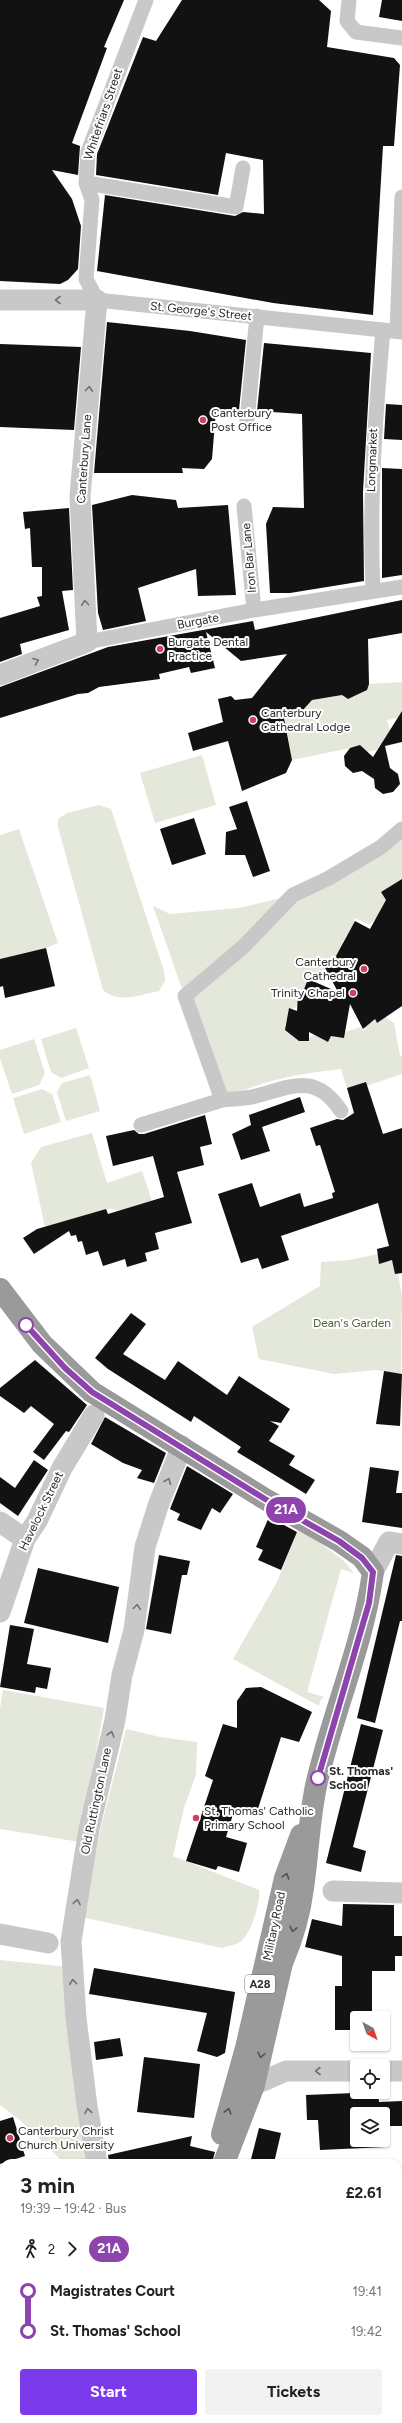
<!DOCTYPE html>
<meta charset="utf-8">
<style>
:root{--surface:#fff;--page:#f2f2f2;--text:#222;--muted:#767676;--accent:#7c3aed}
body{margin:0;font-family:Figtree,sans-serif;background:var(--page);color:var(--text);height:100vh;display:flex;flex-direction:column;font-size:15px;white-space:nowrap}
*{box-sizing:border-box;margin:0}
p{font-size:13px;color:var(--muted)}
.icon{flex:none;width:22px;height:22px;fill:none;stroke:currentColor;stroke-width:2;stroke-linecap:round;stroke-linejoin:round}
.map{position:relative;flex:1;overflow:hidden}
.details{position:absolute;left:0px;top:2159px;width:402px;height:264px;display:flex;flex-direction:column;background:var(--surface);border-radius:12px 12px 0 0;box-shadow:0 1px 3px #0004}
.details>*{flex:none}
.badge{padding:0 8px;border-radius:13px;font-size:14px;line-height:26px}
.needle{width:26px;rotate:140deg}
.buttons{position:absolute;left:350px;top:2011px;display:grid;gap:8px}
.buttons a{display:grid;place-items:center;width:40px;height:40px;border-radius:4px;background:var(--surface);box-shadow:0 1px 3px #0004;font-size:20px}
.map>.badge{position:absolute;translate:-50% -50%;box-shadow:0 0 0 2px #fff}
.legs{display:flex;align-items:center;gap:6px;height:44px;padding:0 20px;font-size:13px}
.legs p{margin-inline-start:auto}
.overview{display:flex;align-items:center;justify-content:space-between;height:68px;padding:0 20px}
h1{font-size:22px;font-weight:700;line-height:30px}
.primary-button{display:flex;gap:8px;margin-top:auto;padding:8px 20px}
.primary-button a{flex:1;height:46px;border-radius:4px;background:var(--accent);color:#fff;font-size:16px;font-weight:700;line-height:46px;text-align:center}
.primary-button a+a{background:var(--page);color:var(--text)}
ul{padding:0 20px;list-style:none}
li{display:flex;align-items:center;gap:14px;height:40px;font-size:15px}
li i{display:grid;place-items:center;width:6px;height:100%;margin:0 5px;background:currentColor}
li i::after{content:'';width:10px;height:10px;margin:-5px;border:3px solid;border-radius:50%;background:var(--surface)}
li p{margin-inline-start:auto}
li:first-child i{background:linear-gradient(#0000 50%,currentColor 0)}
li:last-child i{background:linear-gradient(currentColor 50%,#0000 0)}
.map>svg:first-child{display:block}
.green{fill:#e3e8da}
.building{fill:#121212;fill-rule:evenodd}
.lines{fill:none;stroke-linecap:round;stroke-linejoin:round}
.pedestrian{stroke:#c8c8c8;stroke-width:15}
.minor{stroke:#c8c8c8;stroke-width:21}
.trunk{stroke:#9a9a9a;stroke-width:22}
.oneway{stroke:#727272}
.oneway2{stroke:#525252}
.line-1-casing{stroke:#fff;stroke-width:9}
.line-1{stroke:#8e44ad;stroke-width:6}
.poi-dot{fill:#cf415f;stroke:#fff;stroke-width:1.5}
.stop-1-dot{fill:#fff;stroke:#8e44ad;stroke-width:2}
.labels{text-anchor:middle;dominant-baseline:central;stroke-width:4;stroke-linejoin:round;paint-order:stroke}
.shield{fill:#fff;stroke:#6b6b6b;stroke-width:1}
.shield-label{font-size:11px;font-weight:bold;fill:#2b2b2b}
.street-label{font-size:12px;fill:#2b2b2b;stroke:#fff}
.poi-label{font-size:12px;fill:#2b2b2b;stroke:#fff;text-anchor:start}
.park-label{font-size:12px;fill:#54613f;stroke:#fff}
.stop-label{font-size:12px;font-weight:bold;fill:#2b2b2b;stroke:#fff;text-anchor:start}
</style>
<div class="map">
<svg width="402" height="2423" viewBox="0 0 402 2423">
<rect width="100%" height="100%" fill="#fff"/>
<path class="green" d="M 402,682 L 402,717 L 387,720 L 390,730 L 377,750 L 367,752 L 360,746 L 292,760 L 282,706 L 303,710 L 312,700 L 342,695 L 348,699 L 367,690 L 369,684 Z
M 202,755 L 216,805 L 155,823 L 140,773 Z
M 99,805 L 111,809 L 113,815 L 164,971 L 165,981 L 159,991 C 139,995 120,1004 103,990 L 58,827 L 58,819 L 67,813 Z
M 19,829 L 58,943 L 46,948 L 0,959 L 0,835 Z
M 402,829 L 402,879 L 381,892 L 397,919 L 386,926 L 375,919 L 369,925 L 355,918 L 354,923 L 342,943 L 344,944 L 339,962 L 330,967 L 328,963 L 324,966 L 325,970 L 313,980 L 308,978 L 306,984 L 311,986 L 309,992 L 298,992 L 297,1006 L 293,1009 L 289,1008 L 288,1012 L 291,1013 L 285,1025 L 288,1025 L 304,1041 L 309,1041 L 309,1038 L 314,1035 L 328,1042 L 333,1031 L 340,1033 L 339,1037 L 343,1038 L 345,1032 L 361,1027 L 363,1031 L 366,1029 L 364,1025 L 374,1019 L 377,1023 L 382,1015 L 394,1023 L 400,1056 L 402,1056 L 402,1074 L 348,1092 L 341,1069 C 304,1073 269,1079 234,1094 L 217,1088 L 153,906 L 170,914 L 239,908 L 293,895 Z
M 76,1028 L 89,1068 L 61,1078 L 51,1072 L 41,1039 Z
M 34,1039 L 45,1073 L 39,1085 L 12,1094 L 0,1059 L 0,1050 Z
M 90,1075 L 100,1111 L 66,1121 L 57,1092 L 62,1083 Z
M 42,1089 L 52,1094 L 61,1122 L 24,1134 L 13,1098 Z
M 92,1133 L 107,1183 L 142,1171 L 152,1201 L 122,1210 L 106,1209 L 45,1227 L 31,1163 L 41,1147 Z
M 378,1254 L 380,1263 L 395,1259 L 402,1295 L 401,1374 L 376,1370 L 334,1374 L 259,1359 L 252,1327 L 320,1286 L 321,1262 L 349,1260 Z
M 299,1527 L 343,1560 L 354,1573 L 341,1569 L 307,1692 L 324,1697 L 320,1701 L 319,1706 L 233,1659 L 277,1582 Z
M 3,1690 L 104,1708 L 80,1842 L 0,1829 L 0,1709 Z
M 126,1729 L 160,1737 L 197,1742 L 196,1775 L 184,1808 L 173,1856 L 259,1890 C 261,1901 251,1935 240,1942 C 235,1945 228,1946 222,1948 L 82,1917 L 100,1831 Z
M 0,1960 L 69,1967 L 89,2163 L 64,2163 L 21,2121 L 0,2105 Z
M 0,2204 L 4,2205 L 4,2249 L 0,2245 Z
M 4,2286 L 4,2341 L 0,2345 L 0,2290 Z
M 4,2382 L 4,2419 L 135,2419 L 134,2423 L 0,2423 L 0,2387 Z"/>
<path class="building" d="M 0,0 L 124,0 L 104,47 L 107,48 L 72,143 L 80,146 L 78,175 L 52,170 L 72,199 L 81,226 L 78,269 L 68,280 L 60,284 L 0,281 Z
M 182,0 L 319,0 L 331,11 L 327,47 L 394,58 L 400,65 L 394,146 L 383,146 L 373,315 L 273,303 L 97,271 L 105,195 L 235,216 L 243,212 L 264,214 L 263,160 L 226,153 L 218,195 L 96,175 L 97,154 L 143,37 L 156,41 Z
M 382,0 L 402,0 L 402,21 L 379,17 Z
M 107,322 L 190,331 L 246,340 L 239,410 L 216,410 L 212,459 L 204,469 L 182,468 L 183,473 L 94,473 Z
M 264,343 L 371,353 L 363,492 L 364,581 L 290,593 L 270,593 L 266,524 L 273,507 L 304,508 L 302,414 L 257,411 Z
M 0,344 L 81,347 L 74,430 L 0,427 Z
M 386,404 L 402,405 L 402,440 L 384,439 Z
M 382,468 L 402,469 L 402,575 L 382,578 Z
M 132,495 L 176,500 L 178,508 L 228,505 L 236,595 L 198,596 L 196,569 L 138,588 L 146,621 L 103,630 L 98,613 L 92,505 Z
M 69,508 L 73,590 L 62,591 L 69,630 L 20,644 L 22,654 L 0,662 L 0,618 L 40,606 L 37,597 L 42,596 L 42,567 L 32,567 L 30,528 L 25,529 L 23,512 Z
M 402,600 L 402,633 L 368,639 L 369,684 L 367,690 L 348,699 L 342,695 L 312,700 L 303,710 L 283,713 L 292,760 L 286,773 L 242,791 L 228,741 L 193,751 L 188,733 L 223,722 L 218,699 L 231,696 L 235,700 L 252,698 L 287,654 L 241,661 L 206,632 L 215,668 L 191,673 L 189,667 L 159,674 L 160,679 L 99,687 L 88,693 L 78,694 L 0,718 L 0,687 L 108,647 L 253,621 L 255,630 Z
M 402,711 L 402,742 L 385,746 L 390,768 L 398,774 L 400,784 L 393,792 L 383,794 L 375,788 L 374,779 L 362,771 L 353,773 L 345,766 L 344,756 L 350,748 L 360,745 L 373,757 Z
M 247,801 L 270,871 L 253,877 L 245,855 L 225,855 L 226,832 L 237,829 L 229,807 Z
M 194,818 L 206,854 L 172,865 L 160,829 Z
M 402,879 L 402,1006 L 377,1023 L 375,1019 L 363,1029 L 350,1004 L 344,1038 L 331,1036 L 328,1042 L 309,1032 L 309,1041 L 299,1041 L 285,1030 L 289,1008 L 297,1011 L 298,992 L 303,992 L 308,979 L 338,992 L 324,966 L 337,959 L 336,956 L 355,921 L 370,929 L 386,900 L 381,892 Z
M 46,948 L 55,986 L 5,998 L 3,986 L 0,987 L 0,959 Z
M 366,1082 L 383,1134 L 402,1128 L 402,1273 L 395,1274 L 392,1260 L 379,1264 L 377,1249 L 389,1246 L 378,1203 L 281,1236 L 289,1260 L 262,1269 L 258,1258 L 241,1263 L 218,1194 L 252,1183 L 260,1207 L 300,1193 L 304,1207 L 333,1198 L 332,1193 L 335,1192 L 320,1145 L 316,1146 L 310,1128 L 337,1119 L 343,1120 L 354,1113 L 347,1088 Z
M 300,1097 L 305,1112 L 262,1127 L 270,1151 L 241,1160 L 232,1134 L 251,1125 L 249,1115 Z
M 205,1115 L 212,1144 L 200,1147 L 204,1165 L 177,1172 L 192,1223 L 155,1233 L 159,1249 L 145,1253 L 147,1261 L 127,1267 L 125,1259 L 103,1266 L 98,1251 L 86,1255 L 82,1241 L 78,1242 L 76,1235 L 71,1236 L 69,1231 L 34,1254 L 23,1238 L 37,1229 L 106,1209 L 108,1214 L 164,1197 L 153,1156 L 113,1166 L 106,1136 L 134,1130 L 139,1134 L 144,1134 Z
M 131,1313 L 146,1324 L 123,1354 L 165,1380 L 178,1361 L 227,1395 L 239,1376 L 290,1409 L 281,1423 L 270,1421 L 279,1426 L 269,1441 L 295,1456 L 289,1465 L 315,1480 L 306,1494 L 237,1452 L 241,1447 L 194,1416 L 191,1422 L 108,1369 L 95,1358 Z
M 35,1360 L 87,1405 L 69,1432 L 66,1431 L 44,1460 L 33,1452 L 54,1424 L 31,1406 L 24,1413 L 0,1396 L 0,1388 Z
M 384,1371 L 402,1374 L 400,1426 L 376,1424 Z
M 105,1417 L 166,1453 L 154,1483 L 137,1478 L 142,1470 L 123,1463 L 91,1444 Z
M 34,1460 L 48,1470 L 18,1516 L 0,1503 L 0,1477 L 15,1488 Z
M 187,1466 L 233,1494 L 220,1513 L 212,1508 L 201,1530 L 177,1520 L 180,1514 L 170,1509 Z
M 370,1467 L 399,1471 L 396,1493 L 402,1493 L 402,1528 L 362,1522 Z
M 269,1517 L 297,1532 L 281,1570 L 258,1560 L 263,1550 L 256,1547 Z
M 159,1555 L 190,1561 L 187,1575 L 182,1575 L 171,1634 L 146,1629 Z
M 396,1555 L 402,1556 L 402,1621 L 400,1621 L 375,1723 L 357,1718 Z
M 38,1568 L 119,1587 L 108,1643 L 24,1623 Z
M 10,1625 L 34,1629 L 27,1664 L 51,1668 L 47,1689 L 36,1687 L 35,1693 L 0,1687 Z
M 261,1687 L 312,1712 L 299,1742 L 281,1737 L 256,1815 L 235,1808 L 226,1837 L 247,1843 L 239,1872 L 218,1866 L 216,1870 L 186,1861 L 213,1780 L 205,1776 L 223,1724 L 237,1728 L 237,1701 L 246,1688 Z
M 361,1724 L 383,1730 L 353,1847 L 366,1851 L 361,1872 L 326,1863 Z
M 343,1904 L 394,1905 L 394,1936 L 402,1936 L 402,1956 L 395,1956 L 395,1971 L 372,1971 L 372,2018 L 357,2018 L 357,2030 L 335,2030 L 335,1986 L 342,1986 L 342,1956 L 305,1947 L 312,1919 L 342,1926 Z
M 94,1968 L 235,1992 L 225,2053 L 217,2057 L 197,2051 L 207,2013 L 89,1994 Z
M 120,2038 L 123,2056 L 96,2060 L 94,2042 Z
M 144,2057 L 200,2064 L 194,2118 L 137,2112 Z
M 378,2092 L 379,2102 L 402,2101 L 402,2126 L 384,2126 L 385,2147 L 320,2150 L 318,2120 L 307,2120 L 306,2095 ZM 357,2114 L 383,2114 L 383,2140 L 357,2140 Z
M 13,2117 L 25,2156 L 0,2164 L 0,2121 Z
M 259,2128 L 281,2133 L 274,2163 L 250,2163 Z
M 192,2136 L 190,2146 L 215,2152 L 212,2163 L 109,2163 L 108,2155 Z"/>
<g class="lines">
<path class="pedestrian" d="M 146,0 L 88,152 L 86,183 L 92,200 L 86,279 L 97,300 L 402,332
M 349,0 L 347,21 L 356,32 L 402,38
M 86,183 L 236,207 L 243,168
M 397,331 L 402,197
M 247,421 L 257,316
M 244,506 L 254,610
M 373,590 C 369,501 375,419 383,330
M 87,642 L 254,610 L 402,587
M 341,1111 C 316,1073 293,1086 256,1096 C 245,1099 233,1099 222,1100 L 185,996 L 243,947 L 293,895 L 329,878 L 381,847 L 402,829
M 141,1125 L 222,1100"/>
<path class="minor" d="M 0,300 L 97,300 L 80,496 L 87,642 L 0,675
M 0,1522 L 25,1539
M 373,1572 L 389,1542 L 402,1544
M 0,1612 L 25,1539 L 37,1521 L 62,1468 L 94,1415
M 333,1891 L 402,1893
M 0,1934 L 48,1943
M 383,2071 L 402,2071
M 254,2085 L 286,2071 L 357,2071
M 97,2163 L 87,2106 L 76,2018 L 71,1941 L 89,1829 L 115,1720 L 122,1675 L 134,1630 L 145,1547 L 159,1503 L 182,1446
M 398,2257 L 402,2256
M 310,2419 L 323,2423"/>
<path class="trunk" d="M 0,1289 L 42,1344 L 92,1392 L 265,1499 L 339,1541 L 362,1557 L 373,1572 C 363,1646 332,1714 316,1786 C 309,1819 308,1854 303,1888 C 300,1913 292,1940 282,1963 L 254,2085 L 224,2163
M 222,2134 L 246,2048 L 285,1878 L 301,1835
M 164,2423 L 165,2419"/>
</g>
<defs><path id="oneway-chevron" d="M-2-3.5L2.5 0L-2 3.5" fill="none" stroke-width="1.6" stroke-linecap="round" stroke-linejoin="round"/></defs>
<g class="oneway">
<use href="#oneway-chevron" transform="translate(58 300) rotate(180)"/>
<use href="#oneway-chevron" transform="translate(89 389) rotate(-85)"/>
<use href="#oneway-chevron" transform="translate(85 603) rotate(-93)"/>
<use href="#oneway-chevron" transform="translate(36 661) rotate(-21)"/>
<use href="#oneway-chevron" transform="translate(168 1481) rotate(-68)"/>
<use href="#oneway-chevron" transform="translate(137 1607) rotate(-82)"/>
<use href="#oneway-chevron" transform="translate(111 1734) rotate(-74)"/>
<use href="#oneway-chevron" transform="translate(77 1902) rotate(-80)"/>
<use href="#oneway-chevron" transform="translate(73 1982) rotate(-95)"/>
<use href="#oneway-chevron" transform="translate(318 2071) rotate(180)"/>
<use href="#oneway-chevron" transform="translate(88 2111) rotate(-100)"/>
</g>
<g class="oneway2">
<use href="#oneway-chevron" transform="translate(286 1876) rotate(-72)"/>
<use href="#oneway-chevron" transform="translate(293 1929) rotate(104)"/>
<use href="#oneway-chevron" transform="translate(261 2055) rotate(103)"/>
<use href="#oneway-chevron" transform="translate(228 2111) rotate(-75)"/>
</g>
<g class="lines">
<g class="line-1-casing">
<path id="line-1" d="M 26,1325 L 65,1368 L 92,1392 L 265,1499 L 339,1541 L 362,1558 L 373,1572 L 369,1603 L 318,1778"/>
</g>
<use href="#line-1" class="line-1"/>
</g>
<g class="poi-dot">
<circle cx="203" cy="420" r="4"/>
<circle cx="160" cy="649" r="4"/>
<circle cx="253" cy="720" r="4"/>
<circle cx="364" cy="969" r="4"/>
<circle cx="353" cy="993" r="4"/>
<circle cx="196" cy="1818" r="4"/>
<circle cx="10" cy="2138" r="4"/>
</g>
<g class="stop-1-dot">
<circle cx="26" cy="1325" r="7"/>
<circle cx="318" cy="1778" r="7"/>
</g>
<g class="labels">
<rect class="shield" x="245" y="1975" width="30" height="18" rx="3"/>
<g class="shield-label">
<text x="260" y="1984">A28</text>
</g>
<g class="street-label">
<text transform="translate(103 114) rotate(-71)">Whitefriars Street</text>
<text transform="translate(201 311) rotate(6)">St. George's Street</text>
<text transform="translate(84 459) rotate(-86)">Canterbury Lane</text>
<text transform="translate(372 460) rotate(-88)">Longmarket</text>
<text transform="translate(249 558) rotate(-95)">Iron Bar Lane</text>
<text transform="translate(198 621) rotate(-11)">Burgate</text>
<text transform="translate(41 1511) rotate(-64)">Havelock Street</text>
<text transform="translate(96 1801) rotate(-78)">Old Ruttington Lane</text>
<text transform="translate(274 1926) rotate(-78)">Military Road</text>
</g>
<g class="poi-label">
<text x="211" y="413">Canterbury<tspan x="211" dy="14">Post Office</tspan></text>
<text x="168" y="642">Burgate Dental<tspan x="168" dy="14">Practice</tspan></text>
<text x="261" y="713">Canterbury<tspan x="261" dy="14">Cathedral Lodge</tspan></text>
<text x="356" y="962" text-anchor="end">Canterbury<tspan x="356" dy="14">Cathedral</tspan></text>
<text x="345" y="993" text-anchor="end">Trinity Chapel</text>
<text x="204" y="1811">St. Thomas' Catholic<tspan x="204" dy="14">Primary School</tspan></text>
<text x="18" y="2131">Canterbury Christ<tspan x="18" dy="14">Church University</tspan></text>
</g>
<g class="park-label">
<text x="352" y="1323">Dean's Garden</text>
</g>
<g class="stop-label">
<text x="329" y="1771">St. Thomas'<tspan x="329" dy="14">School</tspan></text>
</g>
</g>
</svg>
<div class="buttons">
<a><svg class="needle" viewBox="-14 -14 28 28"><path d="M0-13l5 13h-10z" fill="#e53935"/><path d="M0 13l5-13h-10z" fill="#767676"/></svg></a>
<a><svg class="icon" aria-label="locate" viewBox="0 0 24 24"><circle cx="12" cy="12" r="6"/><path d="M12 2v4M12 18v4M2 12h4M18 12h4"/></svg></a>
<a><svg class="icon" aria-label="layers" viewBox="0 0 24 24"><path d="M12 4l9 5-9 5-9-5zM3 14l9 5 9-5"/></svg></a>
</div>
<b class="badge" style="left:286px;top:1510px;background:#8e44ad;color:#fff">21A</b>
<section class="details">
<div class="overview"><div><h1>3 min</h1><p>19:39 – 19:42 · Bus</p></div><b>£2.61</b></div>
<div class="legs"><svg class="icon" aria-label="walk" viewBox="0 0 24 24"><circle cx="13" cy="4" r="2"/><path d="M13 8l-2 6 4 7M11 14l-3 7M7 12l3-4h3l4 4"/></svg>2<svg class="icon" aria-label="forward" viewBox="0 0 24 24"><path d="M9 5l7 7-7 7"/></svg><b class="badge" style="background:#8e44ad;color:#fff">21A</b></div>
<ul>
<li><i style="color:#8e44ad"></i><b>Magistrates Court</b><p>19:41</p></li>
<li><i style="color:#8e44ad"></i><b>St. Thomas' School</b><p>19:42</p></li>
</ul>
<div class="primary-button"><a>Start</a><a>Tickets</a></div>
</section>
</div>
